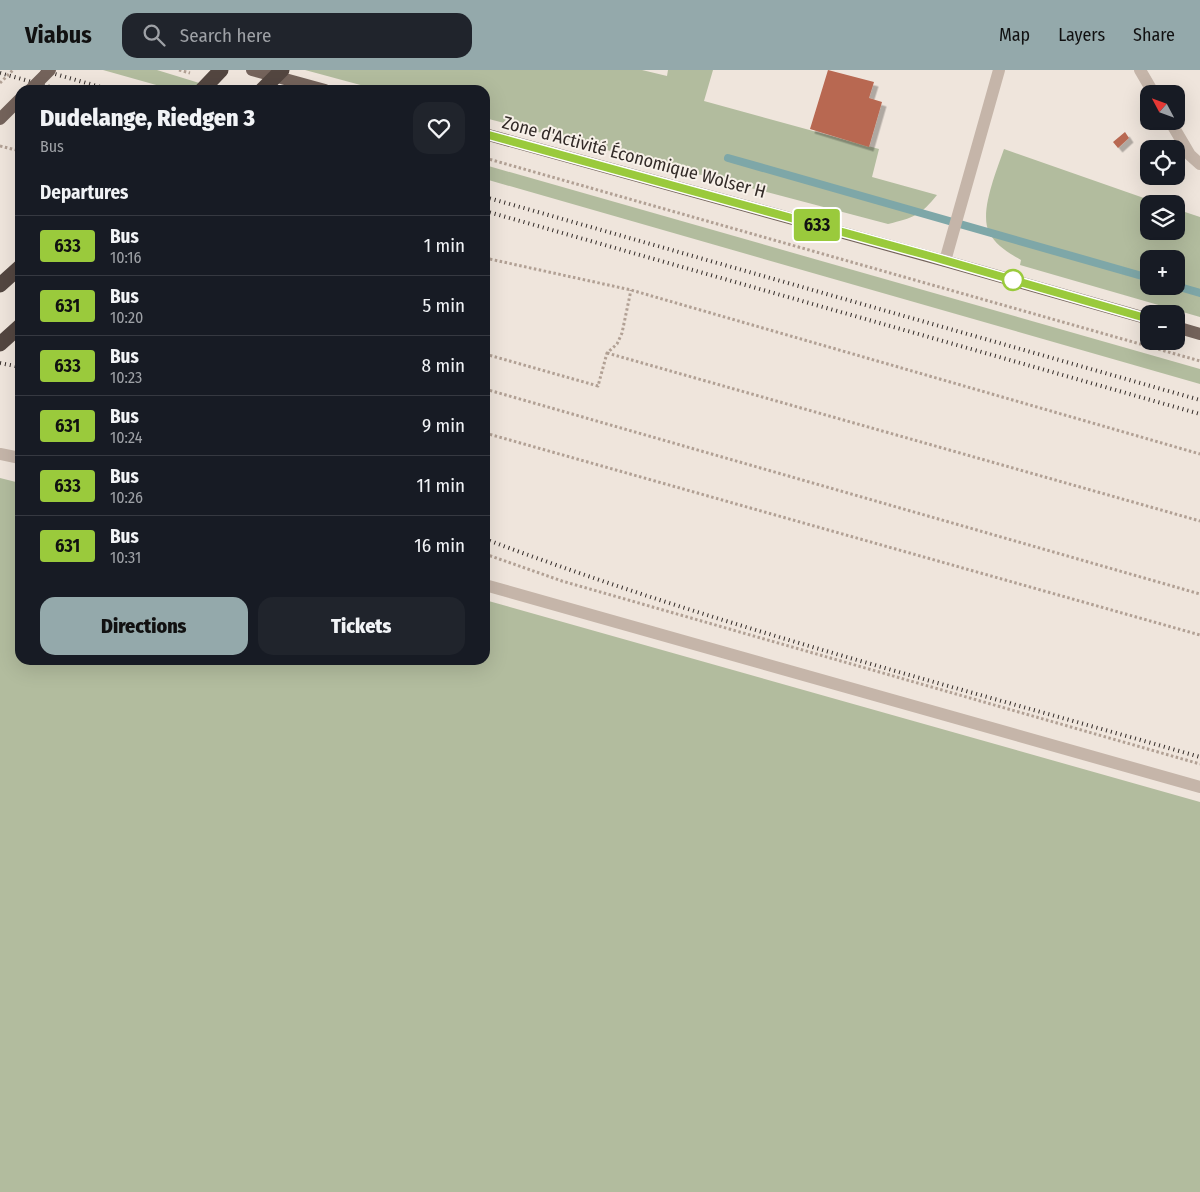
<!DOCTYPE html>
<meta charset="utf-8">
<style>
:root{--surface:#171b24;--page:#20242c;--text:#f1f3f6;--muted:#9ea1a6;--line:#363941;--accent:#94a9ab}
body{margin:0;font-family:"Fira Sans Condensed",sans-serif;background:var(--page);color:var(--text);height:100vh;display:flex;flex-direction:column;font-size:19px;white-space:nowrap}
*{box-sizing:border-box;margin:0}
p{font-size:16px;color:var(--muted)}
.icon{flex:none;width:28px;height:28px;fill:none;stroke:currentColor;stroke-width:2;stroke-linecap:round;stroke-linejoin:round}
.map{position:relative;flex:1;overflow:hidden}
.sheet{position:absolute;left:15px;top:15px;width:475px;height:580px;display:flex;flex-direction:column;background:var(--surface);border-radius:15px;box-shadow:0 5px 20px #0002}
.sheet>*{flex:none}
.badge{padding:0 10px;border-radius:4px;font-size:18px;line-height:32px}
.needle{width:32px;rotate:311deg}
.fabs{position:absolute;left:1140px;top:15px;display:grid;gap:10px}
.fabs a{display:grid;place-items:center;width:45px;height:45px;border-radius:10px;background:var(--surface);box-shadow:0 5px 20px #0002;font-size:25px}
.map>.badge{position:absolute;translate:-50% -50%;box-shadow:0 0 0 2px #fff}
h2{padding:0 25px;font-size:19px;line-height:45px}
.round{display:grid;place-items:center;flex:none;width:52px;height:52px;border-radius:15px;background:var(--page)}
.headline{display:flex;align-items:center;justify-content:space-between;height:85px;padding:0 25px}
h1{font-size:24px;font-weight:800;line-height:38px}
.primary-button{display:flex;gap:10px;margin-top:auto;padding:10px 25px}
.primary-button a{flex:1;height:58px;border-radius:15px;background:var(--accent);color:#111;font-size:20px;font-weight:800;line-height:58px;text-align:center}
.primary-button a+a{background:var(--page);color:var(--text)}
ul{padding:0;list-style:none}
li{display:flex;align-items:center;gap:15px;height:60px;padding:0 25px;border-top:1px solid var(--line)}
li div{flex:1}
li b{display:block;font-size:19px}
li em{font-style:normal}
li .badge{min-width:55px;font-weight:700;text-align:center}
header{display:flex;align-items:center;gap:30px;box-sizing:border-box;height:70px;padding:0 25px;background:var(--accent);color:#111}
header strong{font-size:24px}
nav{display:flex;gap:28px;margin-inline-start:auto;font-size:18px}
.search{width:350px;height:45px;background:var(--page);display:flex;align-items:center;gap:12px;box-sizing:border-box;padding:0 18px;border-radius:15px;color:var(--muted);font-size:19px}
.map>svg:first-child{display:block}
.green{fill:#b2bc9e;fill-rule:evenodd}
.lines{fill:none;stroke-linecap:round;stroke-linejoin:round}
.stream{stroke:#7ea7a8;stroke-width:8}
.building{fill:#b86851;filter:url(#shadow)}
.path{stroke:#b1a094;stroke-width:3;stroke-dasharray:2.5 2.5;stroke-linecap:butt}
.lane{stroke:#c5b5a9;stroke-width:12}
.primary{stroke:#74635b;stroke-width:12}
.highway{stroke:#534640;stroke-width:15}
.rail{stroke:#332b28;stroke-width:4;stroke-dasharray:1 4;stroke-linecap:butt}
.path-bridge{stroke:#b1a094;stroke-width:3;stroke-dasharray:2.5 2.5;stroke-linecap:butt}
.primary-bridge{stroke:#74635b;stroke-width:12}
.highway-bridge{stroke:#534640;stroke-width:15}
.line-casing{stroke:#fff;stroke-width:11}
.line{stroke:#9aca3c;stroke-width:8}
.stop-dot{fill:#fff;stroke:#9aca3c;stroke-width:2.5}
.labels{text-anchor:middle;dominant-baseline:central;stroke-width:4;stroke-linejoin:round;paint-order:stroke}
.street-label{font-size:18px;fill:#332b28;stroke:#f7f0e8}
</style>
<header>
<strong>Viabus</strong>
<div class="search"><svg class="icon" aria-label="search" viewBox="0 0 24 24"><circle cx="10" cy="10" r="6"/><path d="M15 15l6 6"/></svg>Search here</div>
<nav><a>Map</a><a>Layers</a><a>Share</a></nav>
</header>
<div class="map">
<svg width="1200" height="1122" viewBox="0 0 1200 1122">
<defs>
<filter id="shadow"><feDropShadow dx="4.5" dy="4.5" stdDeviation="0" flood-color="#0004"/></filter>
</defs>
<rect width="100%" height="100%" fill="#efe5dc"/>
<path class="green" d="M 103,0 L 157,0 L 222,20 L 174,20 Z
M 305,0 L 642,0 L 667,6 L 668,0 L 713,0 L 704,31 L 879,79 L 872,107 L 937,125 C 921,145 913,148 888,154 L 485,48 L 485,20 L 379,20 Z
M 1004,79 L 1161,134 L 1149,134 L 1149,161 L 1176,161 L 1176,139 L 1200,147 L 1200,247 L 1020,195 L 1021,190 C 1009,183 995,175 989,162 C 979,142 997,100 1004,79 ZM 1149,189 L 1176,189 L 1176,216 L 1149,216 Z
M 485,95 L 1200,299 L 1200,314 L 485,109 Z
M 0,408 L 20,413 L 20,590 L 485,590 L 485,530 L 1200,732 L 1200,1122 L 0,1122 Z"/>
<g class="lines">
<path class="stream" d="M 728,88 L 1149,208
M 1176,216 L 1200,223"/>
</g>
<path class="building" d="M 828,0 L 874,12 L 869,28 L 882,32 L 869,77 L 810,59 Z
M 1125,62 L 1129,68 L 1118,78 L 1113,72 Z"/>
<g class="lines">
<path class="path" d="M 179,0 L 190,3
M 0,76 L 20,81
M 485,88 L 1200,291
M 485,188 L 631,220 L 1200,384
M 607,283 L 1200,451
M 485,284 L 598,316 L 607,283 L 617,274 L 622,263 L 631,220
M 485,319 L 1200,524
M 485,363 L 1200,565
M 485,484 L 562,511 L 1200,694"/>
<path class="lane" d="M 1140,0 L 1154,24
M 1170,51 L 1190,85 L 1200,94
M 945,191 L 999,0
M 0,384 L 20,388
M 485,515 L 1200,717"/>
<path class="primary" d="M 252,0 L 325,20
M 0,49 L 20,29
M 485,64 L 945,191 L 1149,249
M 1176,257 L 1200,264"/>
<path class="highway" d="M 0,215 L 20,197
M 0,274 L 20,256"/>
<path class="rail" d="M 41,0 L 111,20
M 0,3 L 61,20
M 485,127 L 1200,330
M 485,141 L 1200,344
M 0,293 L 20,297
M 485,469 C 718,557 961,618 1200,687"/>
<path class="path-bridge" d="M 0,13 L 13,0"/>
<path class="primary-bridge" d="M 30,20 L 50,0"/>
<path class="highway-bridge" d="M 202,20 L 221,0
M 262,20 L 282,0"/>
</g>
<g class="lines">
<g class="line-casing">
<path id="line" d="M 485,64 L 926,185 L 1149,249"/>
</g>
<use href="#line" class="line"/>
</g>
<circle class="stop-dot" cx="1013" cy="210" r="10"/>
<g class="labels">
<g class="street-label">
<text transform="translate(634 87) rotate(15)">Zone d'Activité Économique Wolser H</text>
</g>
</g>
</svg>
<div class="fabs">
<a><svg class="needle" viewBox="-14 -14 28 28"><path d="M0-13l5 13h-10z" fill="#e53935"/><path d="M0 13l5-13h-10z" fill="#9ea1a6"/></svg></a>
<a><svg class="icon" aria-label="locate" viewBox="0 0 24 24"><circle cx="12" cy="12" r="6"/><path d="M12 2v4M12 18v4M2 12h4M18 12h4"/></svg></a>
<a><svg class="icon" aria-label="layers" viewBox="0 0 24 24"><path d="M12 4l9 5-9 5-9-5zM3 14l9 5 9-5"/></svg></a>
<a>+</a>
<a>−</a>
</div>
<b class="badge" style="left:817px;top:155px;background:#9aca3c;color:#111">633</b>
<section class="sheet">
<div class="headline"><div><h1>Dudelange, Riedgen 3</h1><p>Bus</p></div><a class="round"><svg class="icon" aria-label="heart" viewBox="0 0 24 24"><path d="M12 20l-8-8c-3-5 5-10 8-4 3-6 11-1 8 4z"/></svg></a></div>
<h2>Departures</h2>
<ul>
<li><span class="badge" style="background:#9aca3c;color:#111">633</span><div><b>Bus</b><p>10:16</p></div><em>1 min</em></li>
<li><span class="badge" style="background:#9aca3c;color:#111">631</span><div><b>Bus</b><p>10:20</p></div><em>5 min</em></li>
<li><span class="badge" style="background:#9aca3c;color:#111">633</span><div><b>Bus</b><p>10:23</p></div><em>8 min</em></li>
<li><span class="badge" style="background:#9aca3c;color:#111">631</span><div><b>Bus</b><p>10:24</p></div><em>9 min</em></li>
<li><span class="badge" style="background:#9aca3c;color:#111">633</span><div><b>Bus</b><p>10:26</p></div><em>11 min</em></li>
<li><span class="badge" style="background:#9aca3c;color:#111">631</span><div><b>Bus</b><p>10:31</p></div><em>16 min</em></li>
</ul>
<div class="primary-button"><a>Directions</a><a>Tickets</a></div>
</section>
</div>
